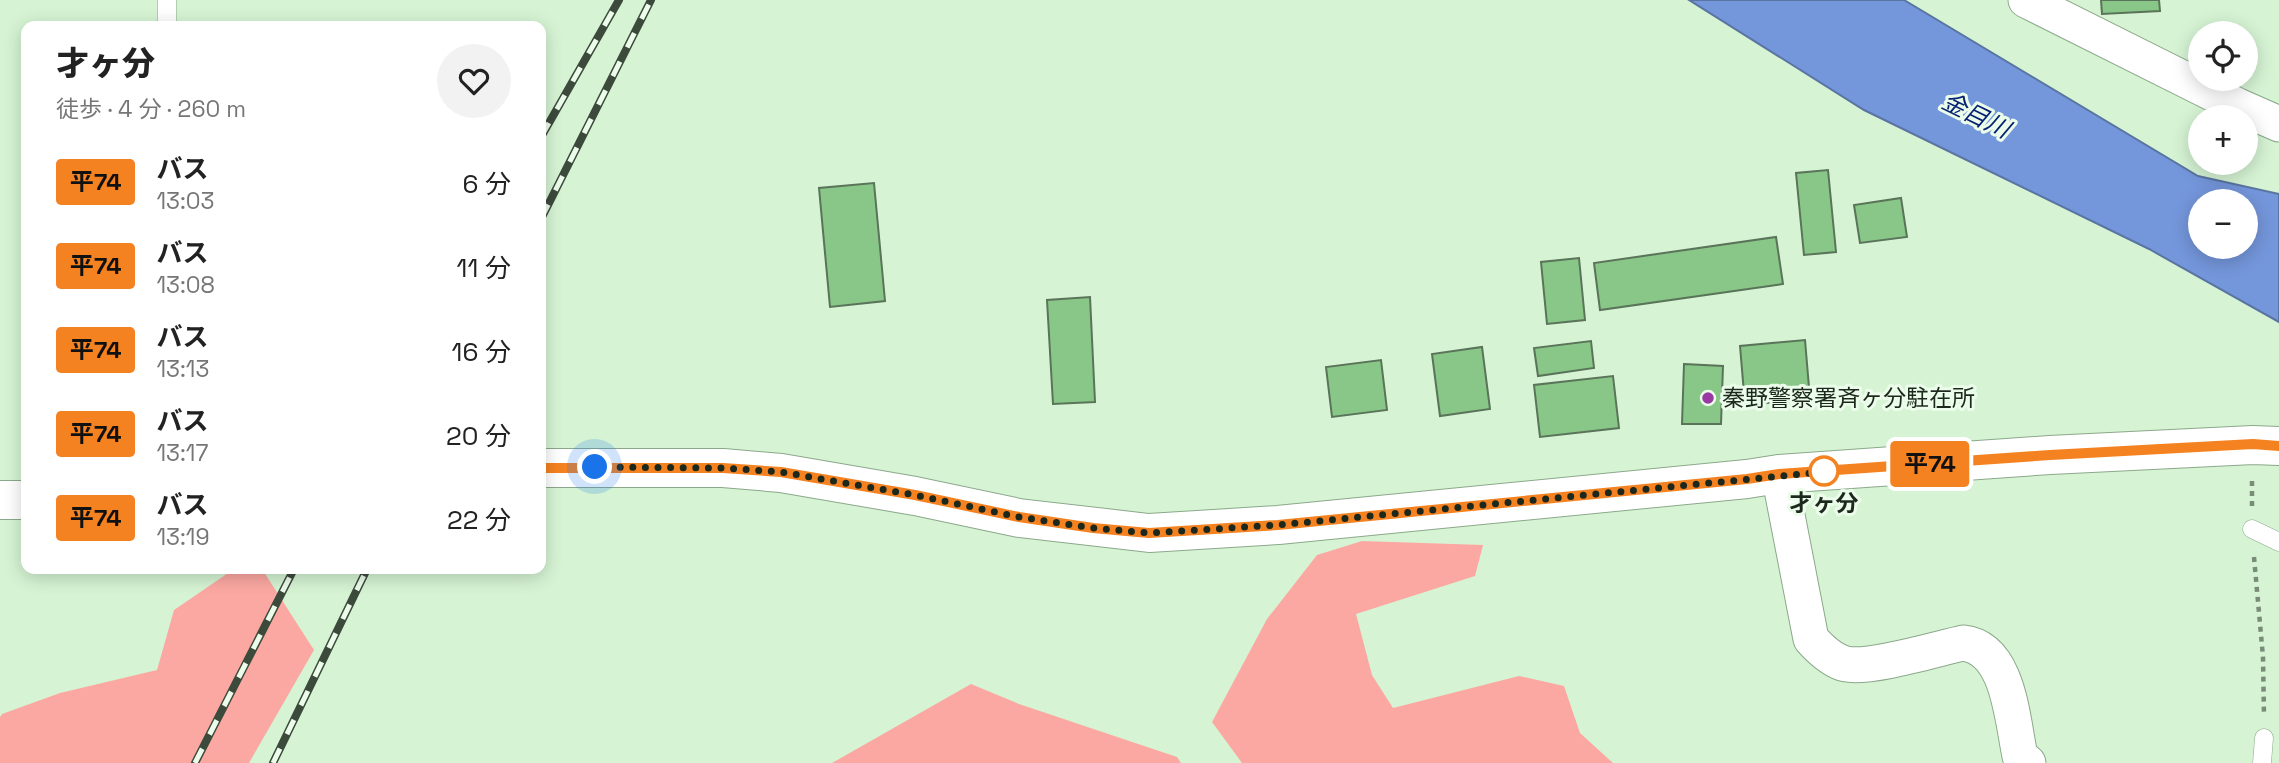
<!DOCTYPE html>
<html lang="ja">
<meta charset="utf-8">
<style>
:root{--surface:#fff;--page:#f2f2f2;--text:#222;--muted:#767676}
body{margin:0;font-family:"Space Grotesk","Noto Sans JP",sans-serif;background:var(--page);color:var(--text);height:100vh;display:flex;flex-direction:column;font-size:26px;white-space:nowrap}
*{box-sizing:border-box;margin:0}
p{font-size:23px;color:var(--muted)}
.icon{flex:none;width:38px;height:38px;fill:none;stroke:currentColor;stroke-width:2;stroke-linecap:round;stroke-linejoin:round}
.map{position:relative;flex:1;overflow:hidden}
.panel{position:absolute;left:21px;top:21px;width:525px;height:553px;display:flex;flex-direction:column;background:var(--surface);border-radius:14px;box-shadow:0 4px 18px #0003}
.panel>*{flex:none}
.badge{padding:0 14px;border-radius:5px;font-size:24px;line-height:46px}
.tools{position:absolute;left:2188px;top:21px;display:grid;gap:14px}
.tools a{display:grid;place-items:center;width:70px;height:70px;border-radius:50%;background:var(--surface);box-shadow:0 4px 18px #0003;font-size:35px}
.you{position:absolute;width:35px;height:35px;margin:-18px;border:5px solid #fff;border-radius:50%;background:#1a73e8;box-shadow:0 0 0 10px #1a73e833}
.map>.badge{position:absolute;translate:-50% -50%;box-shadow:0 0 0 4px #fff}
.round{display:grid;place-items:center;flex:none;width:74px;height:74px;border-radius:37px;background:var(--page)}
.summary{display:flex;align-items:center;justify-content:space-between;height:119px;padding:0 35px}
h1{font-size:33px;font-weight:800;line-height:52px}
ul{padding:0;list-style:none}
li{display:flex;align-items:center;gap:21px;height:84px;padding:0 35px}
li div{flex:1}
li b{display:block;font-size:26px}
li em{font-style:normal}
li .badge{min-width:77px;font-weight:700;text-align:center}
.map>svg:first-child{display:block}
.green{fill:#fca8a2}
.water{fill:#7496db;stroke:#5a75a2;stroke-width:2;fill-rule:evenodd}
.building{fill:#89c788;stroke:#5a7459;stroke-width:2}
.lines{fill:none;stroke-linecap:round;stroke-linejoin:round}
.lane-casing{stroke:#8ca88b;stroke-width:19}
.street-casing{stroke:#8ca88b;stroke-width:37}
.secondary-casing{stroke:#8ca88b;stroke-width:40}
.path{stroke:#788c77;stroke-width:4.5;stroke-dasharray:5 5;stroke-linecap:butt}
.lane{stroke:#fff;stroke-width:18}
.street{stroke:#fff;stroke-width:35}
.secondary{stroke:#fff;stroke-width:38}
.rail-casing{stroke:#3c4a3c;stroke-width:8}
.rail{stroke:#ebfdea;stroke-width:5;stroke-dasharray:16;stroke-linecap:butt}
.line-casing{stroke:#fff;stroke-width:16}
.line{stroke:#f58220;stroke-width:10}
.walk{stroke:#1d281d;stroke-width:7;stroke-dasharray:0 12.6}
.poi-dot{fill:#993aa2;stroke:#ebfdea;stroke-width:2.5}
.stop-dot{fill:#fff;stroke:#f58220;stroke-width:3.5}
.labels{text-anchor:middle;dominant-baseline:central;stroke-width:6;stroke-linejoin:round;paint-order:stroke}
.poi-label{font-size:23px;fill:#1d281d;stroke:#ebfdea;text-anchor:start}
.stop-label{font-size:23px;font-weight:bold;fill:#1d281d;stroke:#ebfdea}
.water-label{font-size:24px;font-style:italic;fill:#062272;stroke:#ebfdea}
</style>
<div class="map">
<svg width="2279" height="763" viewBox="0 0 2279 763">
<rect width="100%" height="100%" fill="#d6f4d4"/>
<path class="green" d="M 1362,541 L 1483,545 L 1475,576 L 1356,614 L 1372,675 L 1393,708 L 1519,676 L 1564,686 L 1580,733 L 1613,763 L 1242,763 L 1212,722 L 1267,619 L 1317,555 Z
M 234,569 L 262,569 L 314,650 L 249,763 L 0,763 L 0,717 L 2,714 L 60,693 L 157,670 L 174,610 Z
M 971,684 L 1019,704 L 1177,757 L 1181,763 L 832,763 Z"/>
<path class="water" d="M 1689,0 L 1904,0 L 2198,176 L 2279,194 L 2279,322 L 2149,249 L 1864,110 ZM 2200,201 L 2245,201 L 2245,247 L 2200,247 Z"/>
<path class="building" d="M 2101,0 L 2159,0 L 2160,11 L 2102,14 Z
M 1828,170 L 1836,252 L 1804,255 L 1796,173 Z
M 874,183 L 885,301 L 830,307 L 819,188 Z
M 1901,198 L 1907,237 L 1860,243 L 1854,205 Z
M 1776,237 L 1783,284 L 1600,310 L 1594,263 Z
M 1579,258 L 1585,320 L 1547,324 L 1541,262 Z
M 1090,297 L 1095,402 L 1053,404 L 1047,300 Z
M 1805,340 L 1810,399 L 1745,405 L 1740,346 Z
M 1591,341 L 1594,368 L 1538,376 L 1534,348 Z
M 1482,347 L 1490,409 L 1440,416 L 1432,354 Z
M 1381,360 L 1387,410 L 1332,417 L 1326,367 Z
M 1684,364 L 1723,366 L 1721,424 L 1682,424 Z
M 1613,376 L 1619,428 L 1540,437 L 1534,385 Z"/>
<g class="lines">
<g class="lane-casing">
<path id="lane" d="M 167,26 L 167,0
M 2252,529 L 2279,542
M 2262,763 L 2264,738"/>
</g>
<g class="street-casing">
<path id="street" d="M 2026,0 L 2238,106 L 2279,124
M 1779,474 L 1811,639 C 1820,649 1832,661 1846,664 C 1870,669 1936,649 1963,643 C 2009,648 2012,719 2020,756 L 2028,763"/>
</g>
<g class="secondary-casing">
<path id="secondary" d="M 541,468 L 723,468 L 781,473 L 915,496 L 1019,518 L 1149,533 L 1278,525 L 1747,479 L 1779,474 L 2050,455 L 2253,445 L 2279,446
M 0,500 L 26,500"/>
</g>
<path class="path" d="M 2252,506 L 2252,480
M 2254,557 L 2263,657 L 2264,716"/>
<use href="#lane" class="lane"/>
<use href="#street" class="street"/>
<use href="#secondary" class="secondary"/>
<g class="rail-casing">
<path id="rail" d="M 541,137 L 619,0
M 541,219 L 651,0
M 195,763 L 294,569
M 273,763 L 367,569"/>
</g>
<use href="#rail" class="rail"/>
</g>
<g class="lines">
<g class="line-casing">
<path id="line" d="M 541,468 L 723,468 L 781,472 L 915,495 L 1019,517 L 1093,528 L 1149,533 L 1278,525 L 1747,479 L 1779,474 L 2050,455 L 2253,444 L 2279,446"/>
</g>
<use href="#line" class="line"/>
<path class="walk" d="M 595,467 L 723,468 L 781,472 L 915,495 L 1019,517 L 1093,528 L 1149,533 L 1278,525 L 1833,471 L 1824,471"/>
</g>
<circle class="poi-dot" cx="1708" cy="398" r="7"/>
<circle class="stop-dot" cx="1824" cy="471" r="14"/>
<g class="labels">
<g class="poi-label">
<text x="1722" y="398">秦野警察署斉ヶ分駐在所</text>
</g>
<g class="stop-label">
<text x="1824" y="503">才ヶ分</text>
</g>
<g class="water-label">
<text transform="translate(1976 115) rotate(26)">金目川</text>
</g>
</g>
</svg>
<div class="tools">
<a><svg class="icon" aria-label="locate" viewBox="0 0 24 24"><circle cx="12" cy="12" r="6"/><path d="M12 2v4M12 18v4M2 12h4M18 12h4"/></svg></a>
<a>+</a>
<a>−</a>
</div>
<div class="you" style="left:595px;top:467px"></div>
<b class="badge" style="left:1930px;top:464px;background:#f58220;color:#111">平74</b>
<section class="panel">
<div class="summary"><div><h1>才ヶ分</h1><p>徒歩 · 4 分 · 260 m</p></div><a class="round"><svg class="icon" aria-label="heart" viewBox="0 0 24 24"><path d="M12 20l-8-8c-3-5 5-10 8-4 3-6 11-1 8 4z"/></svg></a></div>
<ul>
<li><span class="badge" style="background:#f58220;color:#111">平74</span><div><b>バス</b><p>13:03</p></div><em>6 分</em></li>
<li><span class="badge" style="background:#f58220;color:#111">平74</span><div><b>バス</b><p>13:08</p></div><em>11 分</em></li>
<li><span class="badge" style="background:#f58220;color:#111">平74</span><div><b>バス</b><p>13:13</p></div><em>16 分</em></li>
<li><span class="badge" style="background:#f58220;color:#111">平74</span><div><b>バス</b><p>13:17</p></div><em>20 分</em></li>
<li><span class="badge" style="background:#f58220;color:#111">平74</span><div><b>バス</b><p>13:19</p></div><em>22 分</em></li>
</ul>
</section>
</div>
